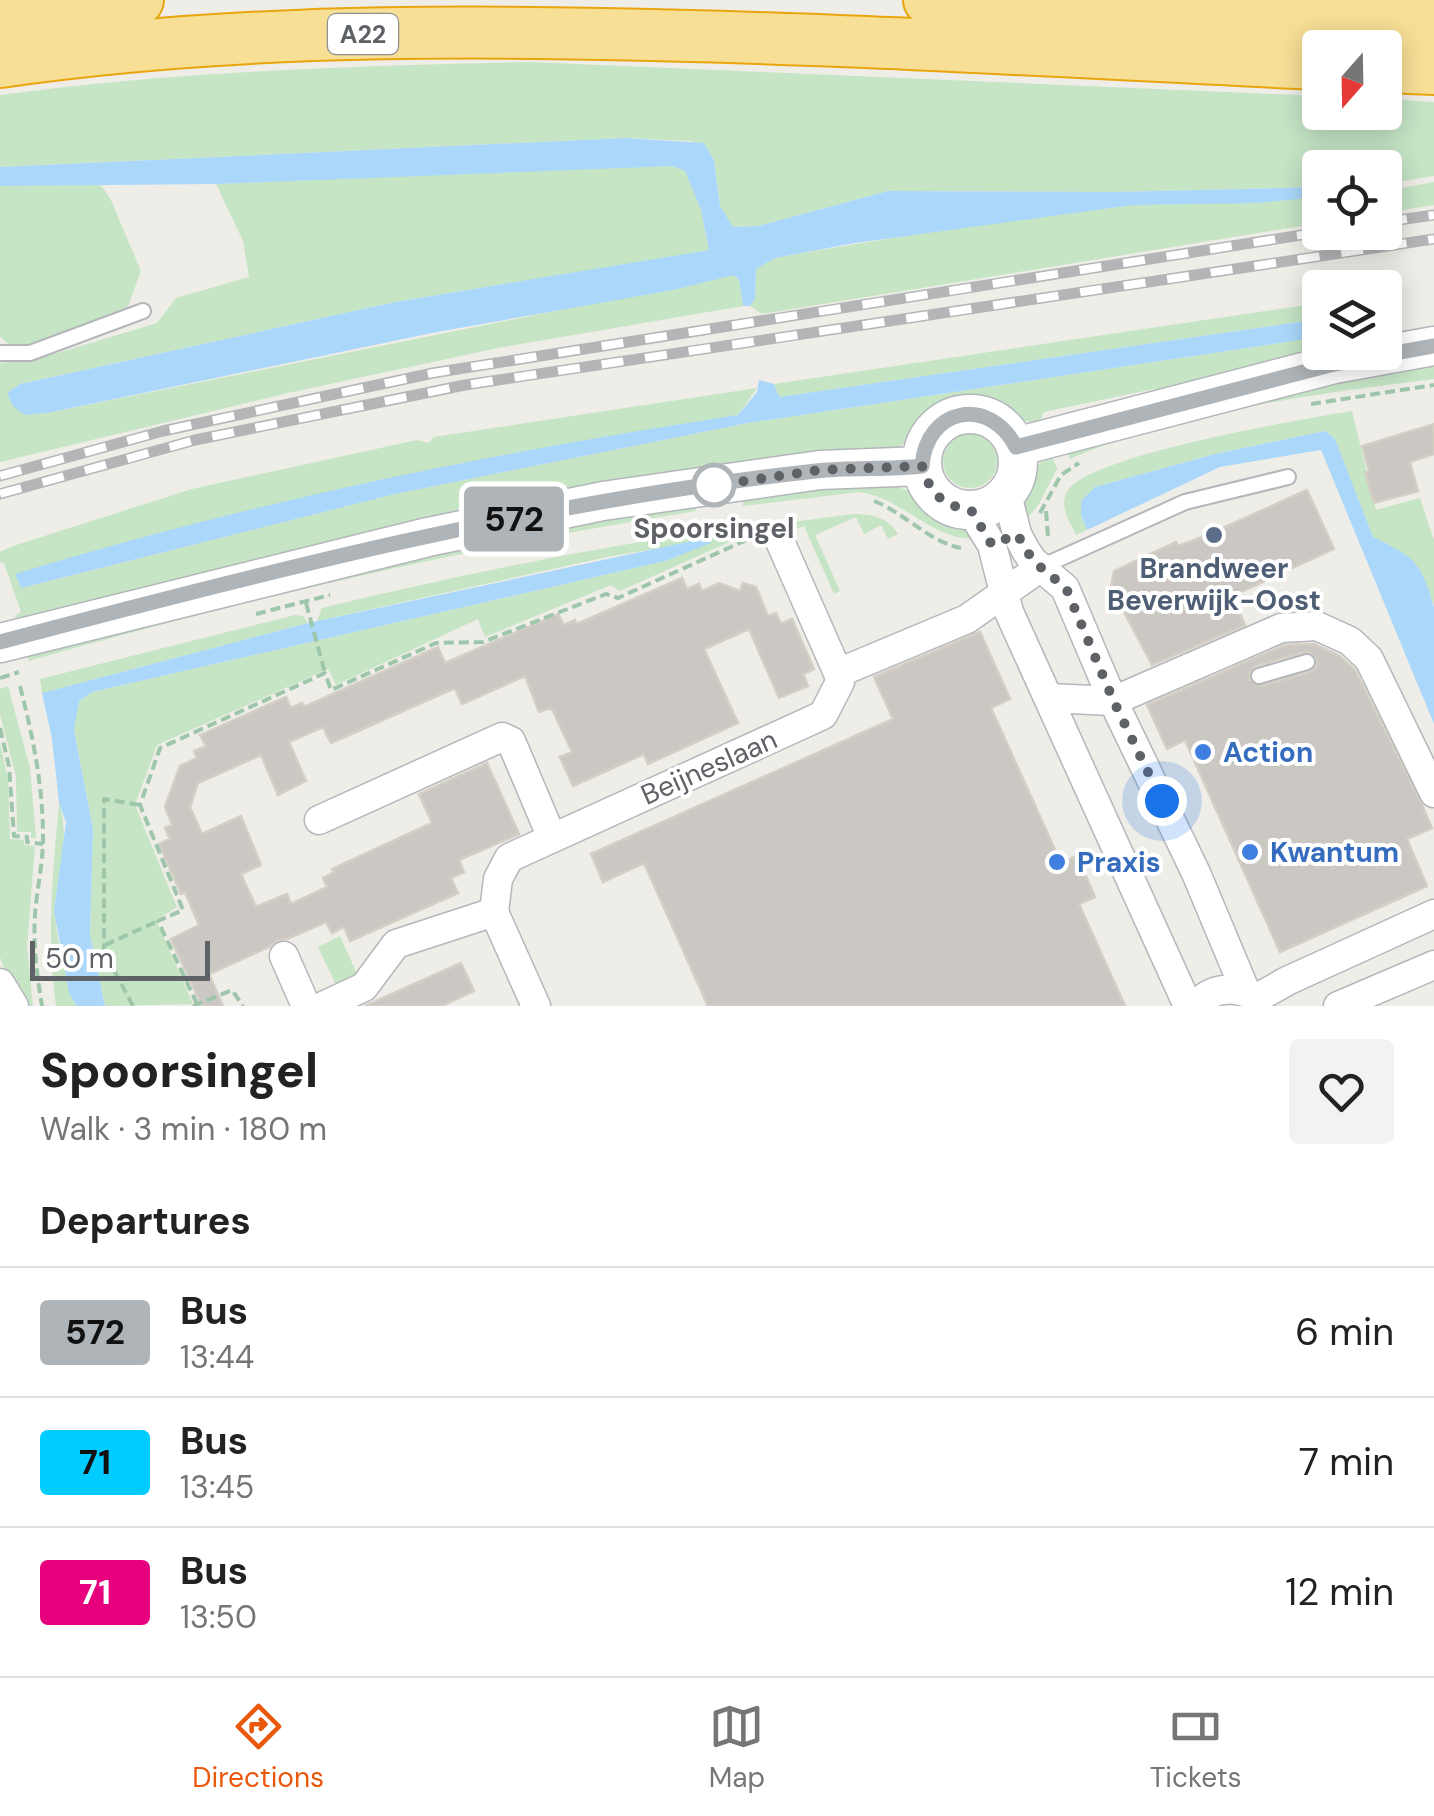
<!DOCTYPE html>
<meta charset="utf-8">
<style>
:root{--surface:#fff;--page:#f2f2f2;--text:#222;--muted:#767676;--line:#e0e0e0;--accent:#ea580c}
body{margin:0;font-family:"DM Sans",sans-serif;background:var(--page);color:var(--text);height:100vh;display:flex;flex-direction:column;font-size:38px;white-space:nowrap}
*{box-sizing:border-box;margin:0}
p{font-size:32px;color:var(--muted)}
.icon{flex:none;width:55px;height:55px;fill:none;stroke:currentColor;stroke-width:2;stroke-linecap:round;stroke-linejoin:round}
.map{position:relative;height:1006px;overflow:hidden}
.side{display:flex;flex-direction:column;background:var(--surface);flex:1}
.side>*{flex:none}
.badge{padding:0 20px;border-radius:8px;font-size:35px;line-height:65px}
.needle{width:65px;rotate:200deg}
.fabs{position:absolute;left:1302px;top:30px;display:grid;gap:20px}
.fabs a{display:grid;place-items:center;width:100px;height:100px;border-radius:10px;background:var(--surface);box-shadow:0 5px 25px #0003;font-size:50px}
.scale{position:absolute;left:30px;bottom:25px;width:180px;box-sizing:border-box;padding-left:10px;border:5px solid #5e6166;border-top:0;font-size:28px;line-height:35px;white-space:nowrap;color:#5e6166;-webkit-text-stroke:8px #fff;paint-order:stroke}
.you{position:absolute;width:50px;height:50px;margin:-25px;border:8px solid #fff;border-radius:50%;background:#1a73e8;box-shadow:0 0 0 15px #1a73e833}
.map>.badge{position:absolute;translate:-50% -50%;box-shadow:0 0 0 5px #fff}
h2{padding:0 40px;font-size:38px;line-height:90px}
.round{display:grid;place-items:center;flex:none;width:105px;height:105px;border-radius:10px;background:var(--page)}
.head{display:flex;align-items:center;justify-content:space-between;height:170px;padding:0 40px}
h1{font-size:48px;font-weight:800;line-height:75px}
ul{padding:0;list-style:none}
li{display:flex;align-items:center;gap:30px;height:130px;padding:0 40px;border-top:2px solid var(--line)}
li div{flex:1}
li b{display:block;font-size:38px}
li em{font-style:normal}
li .badge{min-width:110px;font-weight:700;text-align:center}
.tab-bar{display:flex;justify-content:space-around;align-items:center;height:140px;border-top:2px solid var(--line);background:var(--surface);font-size:28px;color:var(--muted)}
.tab-bar a{display:grid;justify-items:center;gap:5px}
.tab-bar .active{color:var(--accent)}
.map>svg:first-child{display:block}
.green{fill:#c5e5c5}
.water{fill:#abd8fa}
.building{fill:#cbc8c4;stroke:#d4cfc5;stroke-width:2.5;fill-rule:evenodd}
.lines{fill:none;stroke-linecap:round;stroke-linejoin:round}
.service-casing{stroke:#b4b6ba;stroke-width:18}
.minor-casing{stroke:#b4b6ba;stroke-width:31}
.secondary-casing{stroke:#b3b6ba;stroke-width:41}
.motorway-casing{stroke:#e9a50d;stroke-width:54}
.path{stroke:#9ec6aa;stroke-width:4;stroke-dasharray:10 5;stroke-linecap:butt}
.service{stroke:#fff;stroke-width:14}
.minor{stroke:#fff;stroke-width:28}
.secondary{stroke:#fff;stroke-width:38}
.motorway{stroke:#f7df96;stroke-width:50}
.rail-casing{stroke:#b4b5b6;stroke-width:11}
.rail{stroke:#fff;stroke-width:8;stroke-dasharray:22;stroke-linecap:butt}
.line-casing{stroke:#fff;stroke-width:22}
.line{stroke:#afb4b9;stroke-width:15}
.walk{stroke:#5e6166;stroke-width:10;stroke-dasharray:0 18}
.stop-dot{fill:#fff;stroke:#afb4b9;stroke-width:5}
.service-dot{fill:#5c6f8a;stroke:#fff;stroke-width:4}
.shop-dot{fill:#3f7fe0;stroke:#fff;stroke-width:4}
.labels{text-anchor:middle;dominant-baseline:central;stroke-width:8;stroke-linejoin:round;paint-order:stroke}
.shield{fill:#fff;stroke:#8e9094;stroke-width:2.5}
.shield-label{font-size:25px;font-weight:bold;fill:#5e6166}
.stop-label{font-size:28px;font-weight:bold;fill:#5e6166;stroke:#fff}
.service-label{font-size:28px;font-weight:bold;fill:#4e5e75;stroke:#fff}
.shop-label{font-size:28px;font-weight:bold;fill:#366cbe;stroke:#fff;text-anchor:start}
.street-label{font-size:28px;fill:#5e6166;stroke:#fff}
</style>
<div class="map">
<svg width="1434" height="1006" viewBox="0 0 1434 1006">
<rect width="100%" height="100%" fill="#efede7"/>
<path class="green" d="M 529,62 L 1320,96 L 1320,112 L 1385,112 L 1385,99 L 1434,102 L 1434,176 L 1385,184 L 1385,168 L 1320,168 L 1320,187 L 1114,192 L 888,191 L 758,226 L 733,227 L 720,206 L 714,160 L 692,141 L 626,138 L 0,167 L 0,95 C 176,71 352,66 529,62 Z
M 645,165 L 672,166 L 685,171 L 701,210 L 709,251 L 395,302 L 20,384 L 52,412 L 734,275 L 739,280 L 743,306 L 498,348 L 288,393 L 0,462 L 0,363 L 44,357 L 157,323 L 176,298 L 249,277 L 243,241 L 216,184 Z
M 1434,182 L 1434,205 L 1385,213 L 1385,191 Z
M 100,184 L 110,198 L 141,271 L 127,309 L 33,346 L 11,347 L 0,336 L 0,186 Z
M 1320,197 L 1320,223 L 762,314 L 750,306 L 755,299 L 756,269 L 775,258 C 892,237 1011,218 1130,205 C 1192,199 1257,203 1320,197 Z
M 1320,303 L 1320,319 L 779,397 L 774,384 Z
M 1320,337 L 1320,352 L 1157,397 L 1154,389 L 1044,412 L 1041,419 L 1033,423 C 1001,413 965,387 933,413 C 920,424 910,438 898,448 L 17,623 L 15,616 L 21,612 L 4,563 L 0,562 L 0,552 L 13,546 L 192,489 L 417,440 L 428,443 L 434,437 L 757,388 L 738,415 L 458,464 L 22,588 L 395,494 L 748,423 Z
M 1434,365 L 1434,379 C 1315,394 1181,411 1070,459 L 1068,452 L 1308,387 Z
M 1352,411 L 1376,510 L 1420,498 L 1434,540 L 1434,607 C 1424,571 1406,553 1373,538 L 1335,439 L 1325,431 L 1215,454 L 1095,487 L 1081,516 L 1087,530 L 1076,535 C 1070,522 1059,507 1067,492 C 1086,455 1305,419 1352,411 Z
M943 461a27 27 0 1 1 54 0a27 27 0 1 1-54 0Z
M 1052,456 L 1057,469 L 1039,504 L 1026,520 C 1013,492 1025,469 1052,456 Z
M 898,487 C 921,495 964,519 978,539 C 931,541 904,498 859,492 L 743,506 L 742,496 L 809,489 Z
M 694,500 L 696,511 C 471,547 248,598 29,661 L 26,651 L 390,560 Z
M 853,514 C 871,514 888,517 898,534 L 888,539 L 881,525 L 864,534 L 856,517 L 815,535 L 840,591 L 834,594 L 804,526 L 787,533 L 783,528 L 766,537 L 762,526 Z
M 751,526 L 754,531 L 620,591 L 611,585 L 485,637 L 478,619 L 336,685 L 328,669 L 157,745 L 135,805 L 177,907 L 156,920 L 193,1004 L 105,1006 L 90,935 L 93,829 L 74,730 L 75,712 L 79,701 L 92,692 L 665,561 L 713,539 L 607,557 L 317,621 L 322,608 C 464,574 606,544 751,526 Z
M 295,615 L 303,616 L 308,623 L 42,693 L 40,679 Z
M 8,686 L 30,768 L 36,838 L 31,838 L 31,832 L 17,832 L 16,777 L 0,714 L 0,689 Z
M 0,742 L 8,779 L 10,839 L 24,840 L 24,845 L 35,846 L 27,946 L 33,1006 L 24,1006 L 10,985 L 0,957 Z
M 59,803 C 70,835 59,871 55,905 C 53,924 67,990 77,1006 L 56,1006 C 46,937 53,872 59,803 Z
M 340,936 L 358,976 L 336,985 L 318,947 Z"/>
<path class="water" d="M 626,138 L 704,143 L 714,160 L 720,206 L 733,227 L 758,226 L 888,191 L 1114,192 L 1320,187 L 1320,197 L 1257,203 L 1133,205 L 855,243 L 775,258 L 756,269 L 755,299 L 750,306 L 743,306 L 739,280 L 734,275 L 673,290 L 437,332 L 52,412 L 25,415 L 13,406 L 7,393 L 20,384 L 395,302 L 709,250 L 701,210 L 685,171 L 672,166 L 216,184 L 0,186 L 0,167 Z
M 1320,319 L 1320,337 L 748,423 L 395,494 L 21,588 L 15,574 C 250,502 495,452 738,415 L 757,392 L 759,380 L 774,384 L 779,397 Z
M 1325,431 L 1335,439 L 1373,537 C 1414,557 1421,561 1434,607 L 1434,724 L 1321,450 L 1220,467 L 1087,530 L 1081,515 L 1081,501 L 1095,487 L 1215,454 Z
M 711,537 L 711,543 L 665,561 L 92,692 L 79,701 L 74,730 L 93,829 L 90,935 L 105,1006 L 77,1006 L 69,993 L 54,911 L 66,822 L 59,803 L 52,739 L 42,693 L 308,623 Z"/>
<path class="building" d="M 1434,424 L 1434,454 L 1410,462 L 1418,491 L 1374,503 L 1365,472 L 1369,471 L 1362,446 Z
M 1307,490 L 1334,549 L 1232,596 L 1245,625 L 1152,665 L 1111,587 L 1114,571 L 1176,542 L 1178,546 L 1205,536 Z
M 682,578 L 687,589 L 699,584 L 702,591 L 719,583 L 740,591 L 743,583 L 756,587 L 768,616 L 776,613 L 781,624 L 792,619 L 814,669 L 803,674 L 808,686 L 779,698 L 749,629 L 704,649 L 738,723 L 648,764 L 644,754 L 573,786 L 560,757 L 572,752 L 553,711 L 550,708 L 539,712 L 525,676 L 462,704 L 455,688 L 331,743 L 323,727 L 289,742 L 306,781 L 278,795 L 261,755 L 198,783 L 190,807 L 202,834 L 241,816 L 261,865 L 241,874 L 256,907 L 287,894 L 291,904 L 327,887 L 323,878 L 334,872 L 332,869 L 432,823 L 419,794 L 487,763 L 519,834 L 459,860 L 464,872 L 451,878 L 458,893 L 350,941 L 344,927 L 332,933 L 326,922 L 287,939 L 278,940 L 269,947 L 209,974 L 223,1006 L 202,1006 L 171,939 L 199,925 L 185,892 L 181,894 L 159,844 L 170,839 L 165,828 L 172,825 L 165,807 L 180,766 L 197,758 L 194,751 L 206,746 L 200,735 L 286,697 L 291,708 L 302,703 L 304,707 L 438,647 L 445,663 L 558,614 L 564,625 L 575,620 L 577,624 Z
M 980,632 L 1010,699 L 991,708 L 1061,863 L 1077,856 L 1095,897 L 1079,904 L 1125,1006 L 708,1006 L 644,863 L 603,882 L 591,854 L 893,719 L 874,677 Z
M 1314,644 L 1340,656 L 1355,670 L 1422,805 L 1432,828 L 1407,839 L 1427,886 L 1280,952 L 1185,740 L 1167,749 L 1147,705 L 1285,645 ZM 1304,652 L 1310,652 L 1317,658 L 1317,665 L 1311,672 L 1261,686 L 1249,680 L 1249,673 L 1255,666 Z
M 461,963 L 474,991 L 442,1006 L 365,1006 Z"/>
<g class="lines">
<g class="service-casing">
<path id="service" d="M 0,353 L 30,353 L 143,311
M 1041,567 L 1185,502 L 1288,477
M 1259,676 L 1307,662"/>
</g>
<g class="minor-casing">
<path id="minor" d="M 1007,494 L 1017,534 L 1026,551 L 1033,561 L 1065,588 L 1113,701 L 1196,873 L 1245,990
M 971,511 L 992,545 L 1009,612 L 1188,1006
M 779,539 L 838,673
M 1048,698 L 1113,701 L 1281,628 L 1317,626 L 1350,641 L 1369,659 L 1434,793
M 319,820 L 502,737 L 511,741 L 552,838
M 284,956 L 306,1006
M 0,983 L 14,1006
M 1259,997 L 1287,981 L 1434,914
M 323,1006 L 364,987 L 396,944 L 494,912
M 536,1006 L 494,912 L 498,879 L 509,858 L 823,715 L 840,682 L 838,673 L 967,619 L 1041,567
M 1195,1006 C 1213,985 1237,986 1259,998
M 1338,1006 L 1434,965"/>
</g>
<g class="secondary-casing">
<path id="secondary" d="M922 462a48 48 0 1 1 96 0a48 48 0 1 1-96 0Z
M 1016,447 L 1334,364 L 1434,346
M 0,643 L 428,537 L 603,501 L 820,470 L 922,466"/>
</g>
<g class="motorway-casing">
<path id="motorway" d="M 929,0 L 1434,24
M 0,15 L 138,0
M 0,62 C 200,33 402,30 603,34 C 842,38 1081,53 1320,64
M 1385,67 L 1434,69"/>
</g>
<path class="path" d="M 1311,404 L 1434,385
M 874,501 C 905,513 929,542 961,548
M 1046,511 L 1048,536
M 1040,513 L 1061,475 L 1079,463
M 306,603 L 325,673
M 256,614 L 330,595
M 0,678 L 19,672
M 20,686 C 33,737 43,785 43,838 C 43,863 37,889 35,914 C 33,946 37,975 42,1006
M 0,728 L 9,766 L 14,836 L 27,837 L 27,842 L 43,844
M 105,945 L 158,921
M 197,1004 L 158,921 L 183,910 L 140,805 L 160,748 L 325,673 L 331,690 L 436,643 L 483,642 L 606,594 L 618,598 L 755,536
M 133,1006 L 104,951 L 104,799 L 140,805
M 193,1006 L 232,990 L 243,1006"/>
<use href="#service" class="service"/>
<use href="#minor" class="minor"/>
<use href="#secondary" class="secondary"/>
<use href="#motorway" class="motorway"/>
<g class="rail-casing">
<path id="rail" d="M 1385,222 L 1434,215
M 0,476 L 163,431 L 433,373 L 1320,232
M 0,494 L 195,440 L 465,385 L 1434,239"/>
</g>
<use href="#rail" class="rail"/>
</g>
<g class="lines">
<g class="line-casing">
<path id="line" d="M 0,642 C 268,571 540,501 816,471 C 851,467 887,470 922,466 C 926,408 989,395 1016,447 L 1334,364 L 1434,346"/>
</g>
<use href="#line" class="line"/>
<path class="walk" d="M 714,485 L 711,486 L 820,470 L 922,466 C 930,494 943,506 971,510 L 992,545 L 1017,534 L 1033,561 L 1066,588 L 1114,702 L 1162,801"/>
</g>
<circle class="stop-dot" cx="714" cy="485" r="20"/>
<circle class="service-dot" cx="1214" cy="535" r="10"/>
<g class="shop-dot">
<circle cx="1203" cy="752" r="10"/>
<circle cx="1250" cy="852" r="10"/>
<circle cx="1057" cy="862" r="10"/>
</g>
<g class="labels">
<rect class="shield" x="328" y="14" width="70" height="40" rx="8"/>
<g class="shield-label">
<text x="363" y="34">A22</text>
</g>
<g class="stop-label">
<text x="714" y="528">Spoorsingel</text>
</g>
<g class="service-label">
<text x="1214" y="568">Brandweer<tspan x="1214" dy="32">Beverwijk-Oost</tspan></text>
</g>
<g class="shop-label">
<text x="1223" y="752">Action</text>
<text x="1270" y="852">Kwantum</text>
<text x="1077" y="862">Praxis</text>
</g>
<g class="street-label">
<text transform="translate(709 767) rotate(-24)">Beijneslaan</text>
</g>
</g>
</svg>
<div class="fabs">
<a><svg class="needle" viewBox="-14 -14 28 28"><path d="M0-13l5 13h-10z" fill="#e53935"/><path d="M0 13l5-13h-10z" fill="#767676"/></svg></a>
<a><svg class="icon" aria-label="locate" viewBox="0 0 24 24"><circle cx="12" cy="12" r="6"/><path d="M12 2v4M12 18v4M2 12h4M18 12h4"/></svg></a>
<a><svg class="icon" aria-label="layers" viewBox="0 0 24 24"><path d="M12 4l9 5-9 5-9-5zM3 14l9 5 9-5"/></svg></a>
</div>
<div class="scale">50 m</div>
<div class="you" style="left:1162px;top:801px"></div>
<b class="badge" style="left:514px;top:519px;background:#afb4b9;color:#111">572</b>
</div>
<section class="side">
<div class="head"><div><h1>Spoorsingel</h1><p>Walk · 3 min · 180 m</p></div><a class="round"><svg class="icon" aria-label="heart" viewBox="0 0 24 24"><path d="M12 20l-8-8c-3-5 5-10 8-4 3-6 11-1 8 4z"/></svg></a></div>
<h2>Departures</h2>
<ul>
<li><span class="badge" style="background:#afb4b9;color:#111">572</span><div><b>Bus</b><p>13:44</p></div><em>6 min</em></li>
<li><span class="badge" style="background:#0cf;color:#111">71</span><div><b>Bus</b><p>13:45</p></div><em>7 min</em></li>
<li><span class="badge" style="background:#e6007e;color:#fff">71</span><div><b>Bus</b><p>13:50</p></div><em>12 min</em></li>
</ul>
</section>
<nav class="tab-bar">
<a class="active"><svg class="icon" aria-label="directions" viewBox="0 0 24 24"><path d="M12 3l9 9-9 9-9-9zM9 14v-3h6M13 9l2 2-2 2"/></svg>Directions</a>
<a><svg class="icon" aria-label="map" viewBox="0 0 24 24"><path d="M3 6l6-2 6 2 6-2v14l-6 2-6-2-6 2zM9 4v14M15 6v14"/></svg>Map</a>
<a><svg class="icon" aria-label="tickets" viewBox="0 0 24 24"><path d="M3 7h18v10H3zM15 7v10"/></svg>Tickets</a>
</nav>
